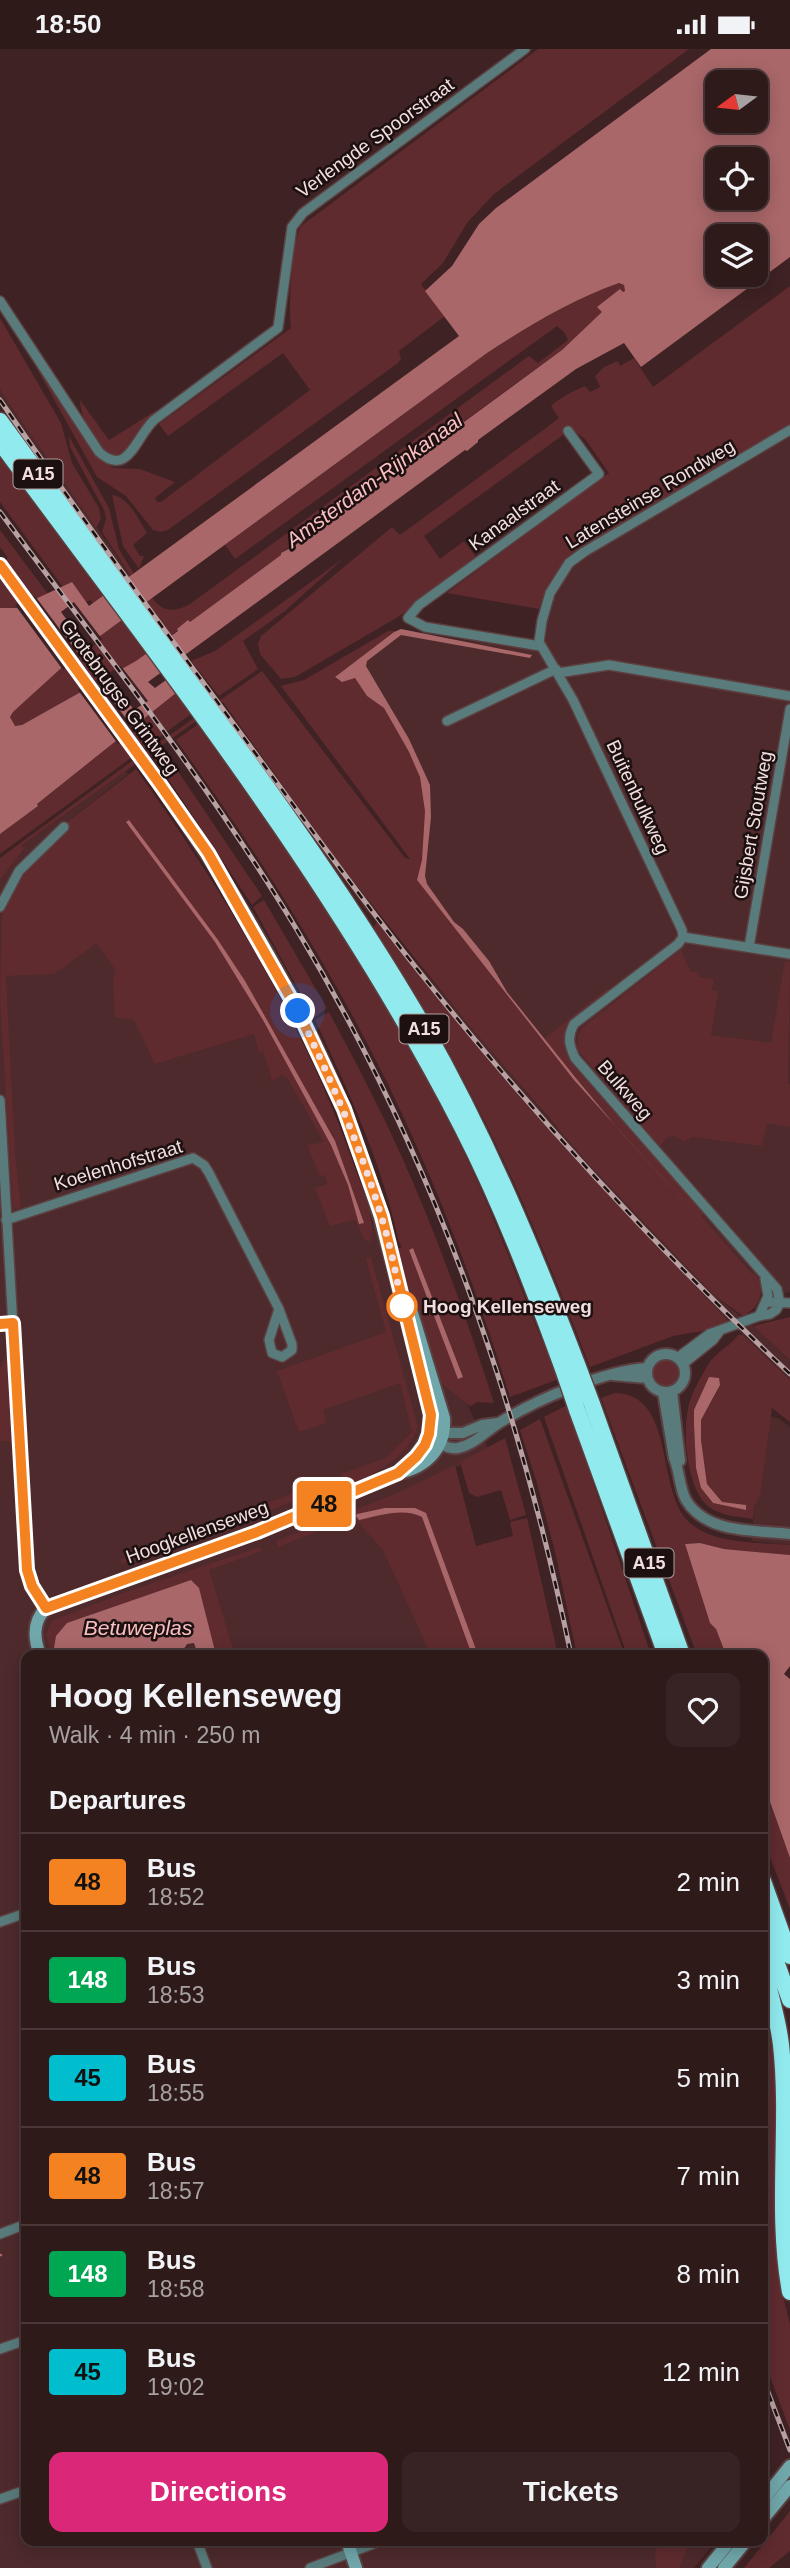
<!DOCTYPE html>
<meta charset="utf-8">
<style>
:root{--surface:#2f1a1a;--page:#372323;--text:#f1f3f6;--muted:#a7a1a2;--line:#4a3839;--accent:#db2777}
body{margin:0;font-family:Arial,sans-serif;background:var(--page);color:var(--text);height:100vh;display:flex;flex-direction:column;font-size:26px;white-space:nowrap}
*{box-sizing:border-box;margin:0}
p{font-size:23px;color:var(--muted)}
.icon{flex:none;width:38px;height:38px;fill:none;stroke:currentColor;stroke-width:2;stroke-linecap:round;stroke-linejoin:round}
.map{position:relative;flex:1;overflow:hidden}
.sheet{position:absolute;left:21px;top:1601px;width:747px;height:896px;display:flex;flex-direction:column;background:var(--surface);border-radius:14px;box-shadow:0 4px 18px #0003,0 0 0 2px var(--line)}
.sheet>*{flex:none}
.badge{padding:0 14px;border-radius:5px;font-size:24px;line-height:46px}
.needle{width:46px;rotate:255deg}
.controls{position:absolute;left:705px;top:21px;display:grid;gap:14px}
.controls a{display:grid;place-items:center;width:63px;height:63px;border-radius:14px;background:var(--surface);box-shadow:0 4px 18px #0003,0 0 0 2px var(--line);font-size:35px}
.you{position:absolute;width:35px;height:35px;margin:-18px;border:5px solid #fff;border-radius:50%;background:#1a73e8;box-shadow:0 0 0 10px #1a73e833}
.map>.badge{position:absolute;translate:-50% -50%;box-shadow:0 0 0 4px #fff}
h2{padding:0 28px;font-size:26px;line-height:63px}
.round{display:grid;place-items:center;flex:none;width:74px;height:74px;border-radius:14px;background:var(--page)}
.head{display:flex;align-items:center;justify-content:space-between;height:119px;padding:0 28px}
h1{font-size:33px;font-weight:600;line-height:52px}
.primary-button{display:flex;gap:14px;margin-top:auto;padding:14px 28px}
.primary-button a{flex:1;height:80px;border-radius:14px;background:var(--accent);color:#fff;font-size:28px;font-weight:600;line-height:80px;text-align:center}
.primary-button a+a{background:var(--page);color:var(--text)}
ul{padding:0;list-style:none}
li{display:flex;align-items:center;gap:21px;height:98px;padding:0 28px;border-top:2px solid var(--line)}
li div{flex:1}
li b{display:block;font-size:26px}
li em{font-style:normal}
li .badge{min-width:77px;font-weight:700;text-align:center}
.status{display:flex;justify-content:space-between;align-items:center;height:49px;padding:0 35px;background:var(--surface);direction:ltr}
.status svg{height:19px;fill:currentColor}
.map>svg:first-child{display:block}
.built{fill:#4e2a2c}
.green{fill:#5f2b2f;fill-rule:evenodd}
.water{fill:#a96769;fill-rule:evenodd}
.pier{fill:#3f2223}
.lines{fill:none;stroke-linecap:round;stroke-linejoin:round}
.stream{stroke:#a96769;stroke-width:2.5}
.minor-casing{stroke:#5c4041;stroke-width:12}
.tertiary-casing{stroke:#5c4041;stroke-width:14}
.secondary-casing{stroke:#5c4041;stroke-width:16}
.motorway-casing{stroke:#5c4041;stroke-width:19}
.minor{stroke:#597b7c;stroke-width:9}
.tertiary{stroke:#597b7c;stroke-width:10}
.secondary{stroke:#70a7aa;stroke-width:12}
.motorway{stroke:#91eaee;stroke-width:16}
.rail-casing{stroke:#b8a1a2;stroke-width:5}
.rail{stroke:#1d1010;stroke-width:2.5;stroke-dasharray:8;stroke-linecap:butt}
.motorway-bridge-casing{stroke:#5c4041;stroke-width:19;stroke-linecap:butt}
.motorway-bridge{stroke:#91eaee;stroke-width:16}
.line-casing{stroke:#fff;stroke-width:16}
.line{stroke:#f58220;stroke-width:10}
.walk{stroke:#f2dede;stroke-width:7;stroke-dasharray:0 12.6}
.stop-dot{fill:#fff;stroke:#f58220;stroke-width:3.5}
.labels{text-anchor:middle;dominant-baseline:central;stroke-width:5;stroke-linejoin:round;paint-order:stroke}
.shield{fill:#1d1010;stroke:#b2a0a0;stroke-width:2}
.shield-label{font-size:18px;font-weight:bold;fill:#f2dede}
.street-label{font-size:19px;fill:#f2dede;stroke:#1d1010}
.stop-label{font-size:19px;font-weight:bold;fill:#f2dede;stroke:#1d1010;text-anchor:start}
.water-label{font-size:21px;font-style:italic;fill:#fbc0c1;stroke:#1d1010}
</style>
<div class="status"><b>18:50</b><svg viewBox="0 0 49 12"><path d="M0 12V9h3v3zM5 12V6h3v6zM10 12V3h3v9zM15 12V0h3v12zM26 1h20v11H26zM47 4h2v5h-2z"/></svg></div>
<div class="map">
<svg width="790" height="2519" viewBox="0 0 790 2519">
<rect width="100%" height="100%" fill="#3f2223"/>
<path class="built" d="M 0,341 L 191,612 L 336,811 L 405,900 L 550,1071 L 714,1246 L 753,1277 L 790,1311 L 790,1331 L 716,1260 L 583,1118 L 489,1011 L 362,856 L 67,452 L 0,356 Z
M 790,358 L 790,1243 L 766,1249 L 566,1020 L 426,837 L 363,612 L 400,583 L 536,601 L 543,542 L 573,499 Z
M 126,722 L 128,725 L 54,783 L 273,1000 L 425,1267 L 490,1403 L 359,1462 L 387,1489 L 436,1606 L 26,1606 L 26,2492 L 716,2492 L 694,2519 L 0,2519 L 0,831 L 24,800 L 22,796 Z
M 772,1358 L 771,1368 L 778,1369 L 790,1378 L 790,1496 L 752,1492 L 754,1457 Z"/>
<path class="green" d="M 538,0 L 689,0 L 494,145 L 467,174 L 443,214 L 421,235 L 445,267 L 399,302 L 401,310 L 398,314 L 168,481 L 160,483 L 153,481 L 126,447 L 97,428 L 35,316 L 103,413 L 114,419 L 140,420 L 175,433 L 155,449 L 157,453 L 161,453 L 310,341 L 283,304 L 168,387 L 159,375 L 291,279 C 288,260 292,192 301,177 Z
M 619,234 L 624,236 L 625,242 L 623,243 L 621,241 L 600,260 L 603,263 L 562,301 L 463,373 L 462,372 L 451,382 L 293,497 L 292,496 L 281,504 L 282,506 L 190,573 L 177,580 L 178,581 L 136,613 L 22,676 L 15,677 L 12,674 L 10,666 L 13,663 L 81,601 L 152,549 C 163,563 174,564 190,555 L 526,309 L 529,307 L 538,314 L 568,291 L 564,283 L 557,277 L 235,510 L 225,496 L 487,304 C 530,276 571,251 619,234 Z
M 790,237 L 790,376 L 575,501 C 558,519 545,536 539,560 L 447,544 L 609,424 L 585,390 L 573,381 L 563,386 L 424,487 L 440,510 L 464,492 L 478,511 L 398,568 L 295,628 L 281,630 L 260,605 L 258,595 L 261,587 L 392,478 L 400,486 L 546,379 L 559,369 L 551,357 C 561,348 573,342 585,337 L 590,343 L 600,338 L 595,327 L 604,318 L 618,312 L 620,317 L 634,309 L 653,338 Z
M 0,269 L 61,374 L 72,414 L 99,459 L 101,470 L 96,479 L 0,341 Z
M 80,351 L 109,391 L 157,361 L 138,383 L 122,409 L 112,411 C 97,395 81,374 80,351 Z
M 69,387 L 109,459 L 119,500 L 134,525 L 131,527 L 102,483 L 106,470 L 104,461 L 70,398 Z
M 0,406 L 73,505 L 114,540 L 93,555 L 90,551 L 86,553 L 72,534 L 63,538 L 0,453 Z
M 112,446 C 128,447 139,471 147,484 L 133,496 L 140,507 L 144,507 L 139,520 L 123,497 Z
M 0,481 L 48,545 L 16,559 L 0,559 L 0,516 L 8,509 L 0,498 Z
M 344,509 L 285,562 L 243,592 L 258,620 L 219,647 L 191,612 L 215,602 Z
M 388,582 L 395,582 L 335,628 L 338,631 L 355,629 L 367,647 L 384,659 L 418,721 L 424,746 L 425,762 L 422,811 L 417,831 L 574,1031 L 727,1200 L 619,1081 L 544,990 L 607,940 L 608,943 C 578,966 546,981 577,1021 L 703,1163 L 702,1168 L 752,1225 L 756,1226 C 766,1243 760,1258 743,1267 L 714,1246 L 648,1177 L 588,1114 L 468,975 L 336,811 L 223,653 L 22,796 L 24,800 L 0,831 L 0,809 L 128,715 L 262,622 L 405,809 L 410,810 L 281,637 L 304,631 Z
M 176,644 L 191,665 L 0,805 L 0,785 L 38,757 L 37,755 Z
M 198,675 C 291,803 380,936 451,1077 C 485,1144 511,1213 538,1282 C 545,1298 553,1314 559,1330 L 510,1348 C 484,1264 454,1181 418,1100 C 354,954 269,819 176,691 Z
M 163,700 L 262,847 L 252,856 L 153,707 Z
M 136,720 C 222,840 304,973 354,1116 C 362,1139 377,1169 370,1193 L 365,1191 L 355,1171 L 330,1177 L 315,1139 L 327,1135 L 325,1126 L 320,1127 L 307,1096 L 324,1093 L 288,1030 L 281,1026 L 274,1031 L 264,1033 L 272,1030 L 263,1002 L 259,1003 L 254,985 L 155,1015 L 134,971 L 115,968 L 113,930 L 116,922 L 97,894 L 54,925 L 6,927 L 15,1105 L 21,1158 L 13,1160 L 0,952 L 2,859 L 14,835 L 54,783 Z
M 264,851 L 327,959 L 314,969 L 253,858 Z
M 377,873 L 489,1011 L 583,1118 L 729,1273 L 708,1281 L 673,1287 L 590,1318 C 545,1202 498,1087 435,980 C 416,946 394,913 372,881 Z
M 681,901 L 690,922 L 699,924 L 699,928 L 714,930 L 712,941 L 718,942 L 711,986 L 771,994 L 785,912 L 790,913 L 788,1035 L 790,1035 L 790,1078 L 767,1074 L 762,1097 L 692,1088 L 685,1093 L 675,1087 L 668,1088 L 660,1097 L 578,1001 L 578,987 L 583,978 Z
M 329,963 C 354,1010 379,1057 401,1106 C 437,1186 467,1270 494,1354 L 478,1353 L 470,1357 L 441,1334 L 434,1308 L 423,1286 L 398,1206 L 396,1200 L 402,1198 L 399,1194 C 383,1116 349,1043 315,971 ZM 413,1199 L 463,1328 L 458,1329 L 409,1201 Z
M 371,1208 L 418,1378 C 407,1409 374,1427 344,1437 L 341,1425 L 385,1409 L 412,1383 L 400,1334 L 323,1361 L 326,1374 L 299,1383 L 277,1322 L 386,1283 L 366,1210 Z
M 790,1268 L 790,1311 L 753,1277 Z
M 738,1286 L 743,1286 L 790,1331 L 790,1373 L 772,1359 L 760,1447 L 754,1457 L 753,1470 C 741,1468 723,1467 712,1460 C 688,1446 683,1391 687,1365 C 689,1348 699,1331 708,1316 C 715,1303 730,1298 738,1286 ZM 720,1337 L 701,1371 L 701,1391 L 707,1435 L 722,1454 L 745,1456 L 746,1461 L 713,1454 L 701,1439 L 696,1419 L 694,1376 Z
M 7,1303 L 11,1392 L 0,1392 L 0,1319 Z
M652 1324a13 13 0 1 1 26 0a13 13 0 1 1-26 0Z
M 615,1344 C 675,1345 656,1437 687,1471 C 711,1496 758,1493 790,1496 L 790,1506 L 724,1500 L 700,1494 L 685,1495 L 710,1574 L 716,1580 L 726,1606 L 697,1606 L 601,1349 Z
M 567,1356 L 651,1606 L 577,1606 L 555,1503 L 537,1434 L 520,1381 L 540,1370 L 624,1604 L 626,1603 L 544,1368 Z
M 505,1389 L 526,1466 L 510,1471 L 501,1441 L 477,1448 L 469,1444 L 460,1413 Z
M 455,1416 L 476,1497 L 513,1487 L 510,1473 L 527,1469 L 558,1606 L 431,1606 L 383,1501 L 356,1471 L 351,1469 L 278,1498 L 276,1492 L 395,1445 Z
M 324,1433 L 327,1440 L 122,1515 L 120,1511 L 145,1498 Z
M 260,1498 L 262,1502 L 209,1521 L 235,1606 L 216,1606 L 191,1531 L 67,1574 L 54,1599 L 59,1606 L 52,1606 L 46,1586 L 51,1572 L 129,1542 Z
M 763,1733 L 790,1809 L 790,1860 L 763,1790 Z
M 763,1943 L 772,1987 L 776,2030 L 776,2186 L 779,2231 L 790,2276 L 790,2381 L 763,2309 Z
M 790,2462 L 790,2502 L 769,2519 L 744,2519 Z
M 661,2492 L 691,2492 L 679,2519 L 656,2519 L 655,2504 Z"/>
<path class="water" d="M 711,0 L 790,0 L 790,208 L 641,318 L 624,294 L 576,320 L 478,391 L 478,393 L 467,402 L 465,401 L 148,633 L 155,639 L 166,631 L 176,644 L 37,755 L 38,757 L 0,785 L 0,559 L 16,559 L 72,533 L 89,557 L 459,287 L 425,242 L 452,217 L 479,175 L 496,159 ZM 718,33 L 756,33 L 756,72 L 718,72 ZM 718,110 L 756,110 L 756,149 L 718,149 ZM 718,187 L 756,187 L 756,226 L 718,226 ZM 619,234 L 624,236 L 625,242 L 623,243 L 620,240 L 597,258 L 602,263 L 562,301 L 464,373 L 462,371 L 451,382 L 294,497 L 281,504 L 281,506 L 190,573 L 188,571 L 177,580 L 178,582 L 136,612 L 22,676 L 15,677 L 10,668 L 13,663 L 81,601 L 487,304 C 530,276 571,251 619,234 Z
M 401,580 L 532,606 L 530,609 L 401,586 L 367,612 L 366,617 L 409,690 L 430,736 L 431,768 L 425,827 L 427,835 L 454,873 L 463,880 L 489,912 L 507,943 L 575,1028 L 619,1081 L 727,1200 L 574,1031 L 417,831 L 422,811 L 425,762 L 420,728 L 409,703 L 384,659 L 367,647 L 355,629 L 342,633 L 335,628 L 394,583 Z
M 129,771 L 218,891 L 245,932 L 335,1092 L 364,1174 L 359,1175 L 348,1136 L 331,1096 L 263,971 L 215,893 L 126,773 Z
M 413,1199 L 463,1328 L 458,1330 L 409,1201 Z
M 709,1328 L 719,1329 L 720,1336 L 701,1371 L 701,1391 L 707,1435 L 722,1453 L 746,1456 L 746,1461 L 713,1454 L 701,1439 L 696,1419 L 694,1376 L 694,1361 Z
M 385,1459 L 415,1459 L 426,1464 L 478,1606 L 472,1606 L 422,1468 C 404,1458 377,1467 359,1471 L 356,1467 L 357,1465 Z
M 700,1494 L 724,1500 L 790,1506 L 790,1617 L 784,1625 L 790,1630 L 790,1809 L 763,1733 L 763,1606 L 726,1606 L 716,1580 L 710,1574 L 685,1495 Z
M 191,1531 L 199,1539 L 216,1606 L 198,1606 L 194,1594 L 187,1595 L 180,1606 L 59,1606 L 54,1599 L 56,1587 L 67,1574 Z"/>
<path class="pier" d="M 35,547 L 80,607 L 63,621 L 15,556 Z
M 74,553 L 102,590 L 89,600 L 61,563 Z
M 121,617 L 148,652 L 134,661 L 107,625 Z
M 97,630 L 135,682 L 118,695 L 78,641 Z"/>
<g class="lines">
<path class="stream" d="M 0,2206 L 1,2206"/>
<g class="minor-casing">
<path id="minor" d="M 0,252 L 99,403 C 128,429 135,389 154,371 L 278,279 L 292,178 L 303,164 L 525,0
M 540,597 L 425,578 L 408,569 L 419,556 L 599,425 L 568,382
M 558,624 L 609,616 L 790,647
M 447,672 L 556,620
M 0,858 L 19,822 L 64,778
M 683,888 L 682,881 L 573,651 L 539,593 L 542,572 L 550,544 L 569,514 L 584,503 L 790,381
M 683,888 L 678,895 L 574,975 C 567,988 569,996 575,1009 L 777,1240 L 780,1254
M 683,888 L 790,905
M 749,898 L 790,660
M 0,1051 L 27,1521 L 32,1537 L 46,1559
M 6,1171 L 193,1109 L 204,1116 L 209,1124 L 279,1260 L 292,1295 L 292,1301 L 282,1308 L 272,1304 L 269,1291 L 279,1260
M 766,1253 L 790,1254
M 759,1267 L 768,1247 L 765,1230
M 0,1275 L 13,1274
M 677,1309 L 709,1285 L 759,1267 L 770,1265 L 776,1261 L 780,1254
M 683,1315 L 713,1291 L 719,1283
M 0,1873 L 26,1864
M 0,2185 L 26,2175
M 0,2300 L 26,2291
M 0,2450 L 26,2441
M 197,2492 L 207,2519
M 310,2519 L 381,2492"/>
</g>
<g class="tertiary-casing">
<path id="tertiary" d="M647 1324a19 19 0 1 1 38 0a19 19 0 1 1-38 0Z
M 612,1326 L 647,1329
M 672,1342 L 680,1412
M 663,1343 L 674,1409 C 680,1423 679,1438 686,1451 C 706,1485 755,1481 790,1485
M 435,1384 L 463,1384 L 482,1376 L 498,1374
M 429,1385 C 437,1392 446,1401 458,1399 C 474,1396 486,1382 499,1374 C 537,1350 604,1322 647,1319"/>
</g>
<g class="secondary-casing">
<path id="secondary" d="M 0,516 C 127,690 263,860 344,1061 C 383,1159 403,1261 430,1361 C 433,1390 419,1406 398,1424
M 40,1606 C 34,1590 32,1573 46,1559 L 257,1483 L 398,1424 C 426,1419 446,1399 444,1369 L 412,1264
M 763,2451 L 790,2417
M 763,2470 L 790,2437
M 347,2492 L 356,2519
M 708,2519 L 730,2492
M 724,2519 L 746,2492"/>
</g>
<g class="motorway-casing">
<path id="motorway" d="M 0,372 C 65,461 129,550 194,638 C 276,749 356,861 425,980 C 486,1088 533,1200 577,1315
M 0,393 C 163,614 336,832 462,1078 C 502,1156 533,1238 563,1320
M 592,1355 L 682,1606
M 577,1361 L 666,1606
M 763,1832 L 790,1907
M 763,1876 L 790,1951
M 763,1918 C 770,1943 778,1970 781,1996 C 790,2078 775,2162 790,2243"/>
</g>
<use href="#minor" class="minor"/>
<use href="#tertiary" class="tertiary"/>
<use href="#secondary" class="secondary"/>
<use href="#motorway" class="motorway"/>
<g class="rail-casing">
<path id="rail" d="M 0,351 C 75,460 154,567 233,674 C 293,755 351,837 414,916 C 529,1061 655,1198 790,1325
M 0,463 C 102,600 209,735 297,881 C 433,1107 518,1349 571,1606
M 763,2330 L 790,2401"/>
</g>
<use href="#rail" class="rail"/>
<g class="motorway-bridge-casing">
<path id="motorway-bridge" d="M 577,1315 L 592,1355
M 563,1320 L 577,1361"/>
</g>
<use href="#motorway-bridge" class="motorway-bridge"/>
</g>
<g class="lines">
<g class="line-casing">
<path id="line" d="M 0,516 L 159,734 L 208,804 L 298,962 L 344,1060 L 382,1167 L 431,1366 L 429,1385 L 425,1396 L 416,1408 L 398,1424 L 257,1483 L 46,1559 L 32,1537 L 27,1521 L 13,1274 L 0,1275"/>
</g>
<use href="#line" class="line"/>
<path class="walk" d="M 298,962 C 330,1029 361,1098 382,1170 C 391,1198 397,1230 402,1257"/>
</g>
<circle class="stop-dot" cx="402" cy="1257" r="14"/>
<g class="labels">
<g class="shield">
<rect x="13.5" y="410.5" width="49" height="29" rx="5"/>
<rect x="399.5" y="965.5" width="49" height="29" rx="5"/>
<rect x="624.5" y="1499.5" width="49" height="29" rx="5"/>
</g>
<g class="shield-label">
<text x="38" y="425">A15</text>
<text x="424" y="980">A15</text>
<text x="649" y="1514">A15</text>
</g>
<g class="street-label">
<text transform="translate(375 89) rotate(-36)">Verlengde Spoorstraat</text>
<text transform="translate(650 445) rotate(-31)">Latensteinse Rondweg</text>
<text transform="translate(514 466) rotate(-36)">Kanaalstraat</text>
<text transform="translate(120 648) rotate(54)">Grotebrugse Grintweg</text>
<text transform="translate(638 748) rotate(65)">Buitenbulkweg</text>
<text transform="translate(753 776) rotate(-80)">Gijsbert Stoutweg</text>
<text transform="translate(625 1041) rotate(49)">Bulkweg</text>
<text transform="translate(118 1116) rotate(-17)">Koelenhofstraat</text>
<text transform="translate(197 1483) rotate(-20)">Hoogkellenseweg</text>
</g>
<g class="stop-label">
<text x="423" y="1257">Hoog Kellenseweg</text>
</g>
<g class="water-label">
<text transform="translate(374 431) rotate(-36)">Amsterdam-Rijnkanaal</text>
<text x="138" y="1578">Betuweplas</text>
</g>
</g>
</svg>
<div class="controls">
<a><svg class="needle" viewBox="-14 -14 28 28"><path d="M0-13l5 13h-10z" fill="#e53935"/><path d="M0 13l5-13h-10z" fill="#a7a1a2"/></svg></a>
<a><svg class="icon" aria-label="locate" viewBox="0 0 24 24"><circle cx="12" cy="12" r="6"/><path d="M12 2v4M12 18v4M2 12h4M18 12h4"/></svg></a>
<a><svg class="icon" aria-label="layers" viewBox="0 0 24 24"><path d="M12 4l9 5-9 5-9-5zM3 14l9 5 9-5"/></svg></a>
</div>
<div class="you" style="left:298px;top:962px"></div>
<b class="badge" style="left:324px;top:1455px;background:#f58220;color:#111">48</b>
<section class="sheet">
<div class="head"><div><h1>Hoog Kellenseweg</h1><p>Walk · 4 min · 250 m</p></div><a class="round"><svg class="icon" aria-label="heart" viewBox="0 0 24 24"><path d="M12 20l-8-8c-3-5 5-10 8-4 3-6 11-1 8 4z"/></svg></a></div>
<h2>Departures</h2>
<ul>
<li><span class="badge" style="background:#f58220;color:#111">48</span><div><b>Bus</b><p>18:52</p></div><em>2 min</em></li>
<li><span class="badge" style="background:#00a651;color:#fff">148</span><div><b>Bus</b><p>18:53</p></div><em>3 min</em></li>
<li><span class="badge" style="background:#00becd;color:#111">45</span><div><b>Bus</b><p>18:55</p></div><em>5 min</em></li>
<li><span class="badge" style="background:#f58220;color:#111">48</span><div><b>Bus</b><p>18:57</p></div><em>7 min</em></li>
<li><span class="badge" style="background:#00a651;color:#fff">148</span><div><b>Bus</b><p>18:58</p></div><em>8 min</em></li>
<li><span class="badge" style="background:#00becd;color:#111">45</span><div><b>Bus</b><p>19:02</p></div><em>12 min</em></li>
</ul>
<div class="primary-button"><a>Directions</a><a>Tickets</a></div>
</section>
</div>
